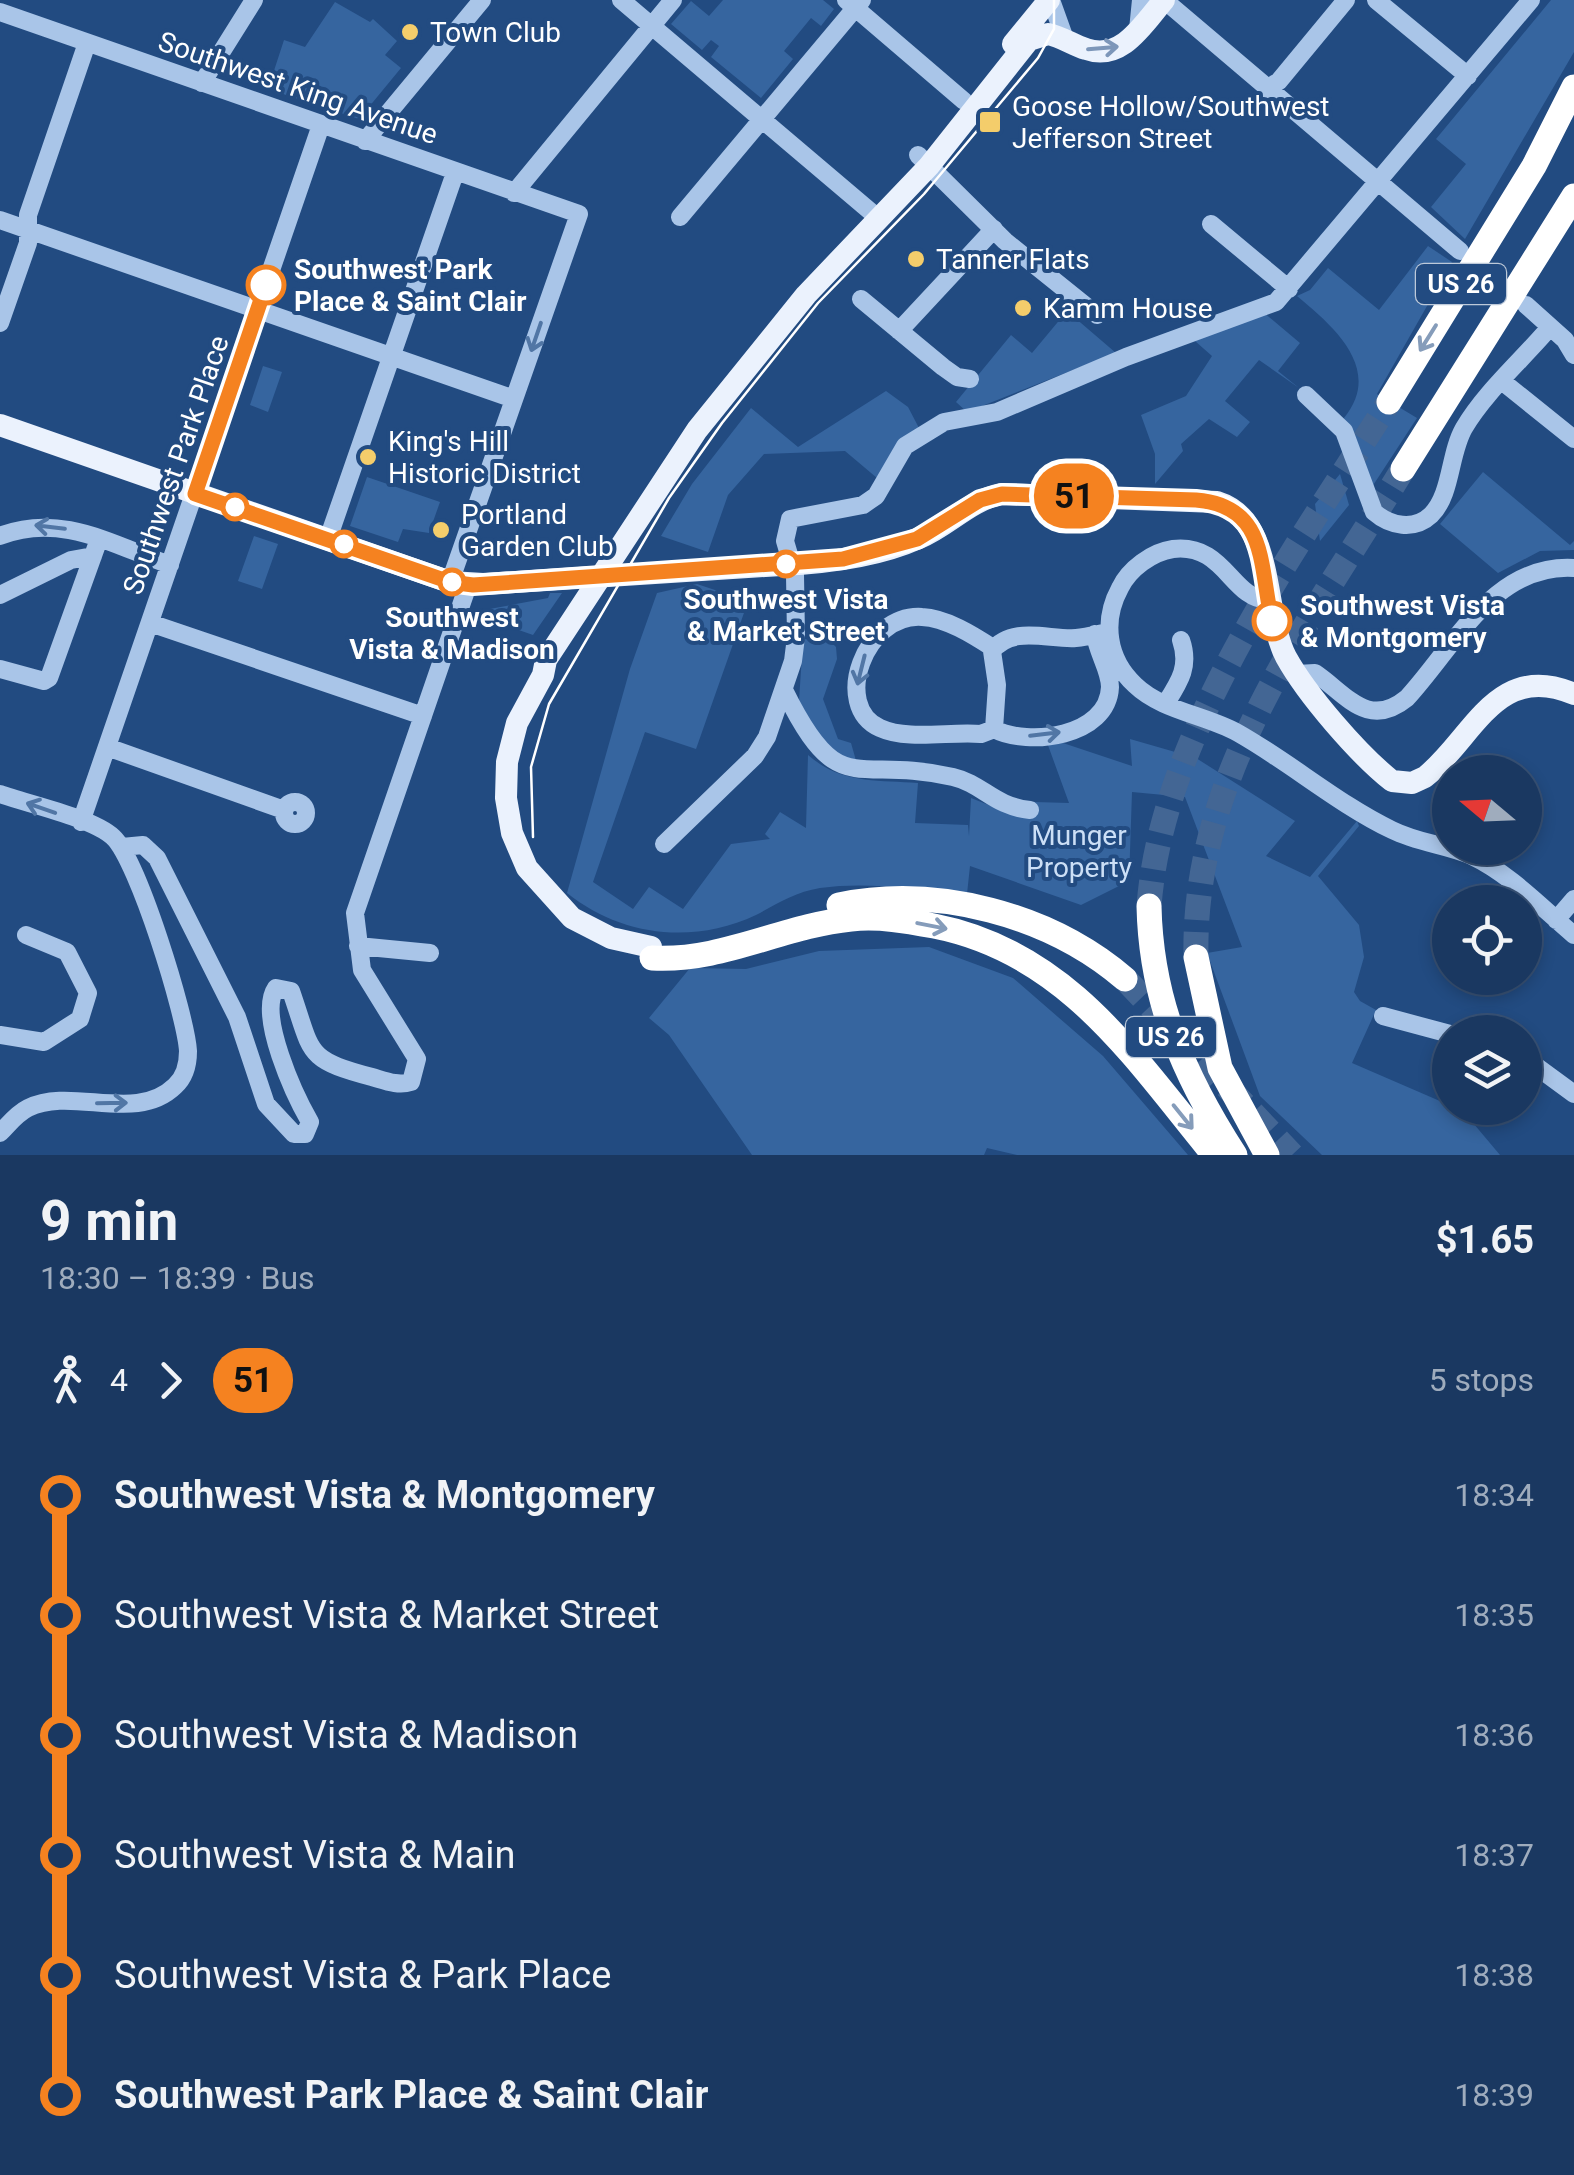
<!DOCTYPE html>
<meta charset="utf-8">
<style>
:root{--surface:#1a3861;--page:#27436a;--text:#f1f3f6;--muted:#9facbd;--line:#385276}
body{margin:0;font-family:Roboto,sans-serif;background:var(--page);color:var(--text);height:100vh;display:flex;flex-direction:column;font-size:38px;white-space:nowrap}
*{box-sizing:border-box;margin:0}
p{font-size:32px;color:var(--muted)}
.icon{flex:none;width:55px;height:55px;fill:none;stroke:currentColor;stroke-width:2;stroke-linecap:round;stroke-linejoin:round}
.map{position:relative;height:1155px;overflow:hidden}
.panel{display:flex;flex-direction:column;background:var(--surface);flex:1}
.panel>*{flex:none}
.badge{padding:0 20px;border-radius:32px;font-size:35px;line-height:65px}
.needle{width:65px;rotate:289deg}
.controls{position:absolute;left:1432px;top:755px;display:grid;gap:20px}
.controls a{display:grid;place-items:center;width:110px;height:110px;border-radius:50%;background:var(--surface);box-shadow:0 5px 15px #0003,0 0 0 2px var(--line);font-size:50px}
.map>.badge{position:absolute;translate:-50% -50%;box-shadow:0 0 0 5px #fff}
.legs{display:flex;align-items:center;gap:15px;height:110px;padding:0 40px;font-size:32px}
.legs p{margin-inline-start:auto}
.headline{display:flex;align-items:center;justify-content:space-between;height:170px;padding:0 40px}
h1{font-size:55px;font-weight:700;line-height:75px}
ul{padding:0 40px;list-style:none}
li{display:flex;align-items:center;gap:35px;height:120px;font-size:38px}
li i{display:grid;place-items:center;width:15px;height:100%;margin:0 12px;background:currentColor}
li i::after{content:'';width:25px;height:25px;margin:-12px;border:8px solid;border-radius:50%;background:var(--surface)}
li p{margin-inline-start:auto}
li:first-child i{background:linear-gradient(#0000 50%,currentColor 0)}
li:last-child i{background:linear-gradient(currentColor 50%,#0000 0)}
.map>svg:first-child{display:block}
.green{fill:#36659f}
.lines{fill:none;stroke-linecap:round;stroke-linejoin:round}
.minor-tunnel{stroke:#436694;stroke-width:18;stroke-dasharray:18 9;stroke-linecap:butt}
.highway-tunnel{stroke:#436694;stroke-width:25;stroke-dasharray:25 12;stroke-linecap:butt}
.minor{stroke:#a9c5e8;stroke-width:18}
.major{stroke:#ebf2fd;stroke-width:22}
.highway{stroke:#fff;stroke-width:25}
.tram{stroke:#fff;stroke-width:2.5}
.major-bridge{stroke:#ebf2fd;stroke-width:22}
.oneway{stroke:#7c96b9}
.oneway2{stroke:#5176a5}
.oneway3{stroke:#859cba}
.line-1-casing{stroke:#fff;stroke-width:22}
.line-1{stroke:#f58220;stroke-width:15}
.poi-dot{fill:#f4cd6b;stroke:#224b81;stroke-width:4}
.stop-1-dot{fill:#fff;stroke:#f58220;stroke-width:5}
.labels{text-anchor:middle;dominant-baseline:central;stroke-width:8;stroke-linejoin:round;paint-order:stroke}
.shield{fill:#224b81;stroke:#bdc9d9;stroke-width:2.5}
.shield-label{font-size:25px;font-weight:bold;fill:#fff}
.poi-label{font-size:28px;fill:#fff;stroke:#224b81;text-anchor:start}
.street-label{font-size:28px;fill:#fff;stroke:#224b81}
.stop-label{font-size:28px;font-weight:bold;fill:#fff;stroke:#224b81;text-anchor:start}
.park-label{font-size:28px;fill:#ccdff6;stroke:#224b81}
</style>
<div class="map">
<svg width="1574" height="1155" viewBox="0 0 1574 1155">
<rect width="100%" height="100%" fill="#224b81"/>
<path class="green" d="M 723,0 L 823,0 L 834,9 L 821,26 L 811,18 L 784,51 L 793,59 L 761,98 L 711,57 L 719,46 L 711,40 L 702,50 L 671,24 L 691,1 L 709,16 Z
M 1551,0 L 1574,0 L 1574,52 L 1465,239 L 1431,207 L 1466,164 L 1436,139 Z
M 335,2 L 370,22 L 373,19 L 397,41 L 385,55 L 401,68 L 359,119 L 268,89 L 284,40 L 305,47 Z
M 1428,246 L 1452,262 L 1377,394 L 1417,418 L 1370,490 L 1344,418 C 1384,369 1333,326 1297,296 L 1310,290 L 1328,268 L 1379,310 Z
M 1067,311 L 1116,353 L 967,412 L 956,402 L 1011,335 L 1032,353 Z
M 1263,312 L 1300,343 L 1278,371 L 1299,388 L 1259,360 L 1225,401 L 1250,422 L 1237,437 L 1209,419 L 1181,444 L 1183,451 L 1155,484 L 1155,454 L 1141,415 L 1186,396 L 1212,356 L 1195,341 Z
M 263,366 L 282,372 L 268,412 L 250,405 Z
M 886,391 L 908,407 L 919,428 L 897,443 L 877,478 L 845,451 L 764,454 L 728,495 L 708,552 L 661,536 L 692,484 L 751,408 L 798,447 Z
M 1483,472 L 1570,545 L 1574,541 L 1574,550 L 1540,551 L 1498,573 L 1440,524 Z
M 1340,474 L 1349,505 L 1320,541 L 1315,504 Z
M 367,477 L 440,502 L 429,533 L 403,529 L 398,542 L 350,526 Z
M 254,536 L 278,544 L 262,589 L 238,581 Z
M 697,584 L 727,594 L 751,593 L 696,749 L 645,732 L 593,882 L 633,909 L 649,887 L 683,909 L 731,844 L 770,839 L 765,834 L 780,812 L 806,828 L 808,755 C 841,784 877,780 918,783 L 915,823 L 968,825 L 969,836 L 971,798 L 1009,813 L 1033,816 L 1034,802 L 1069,803 L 1045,737 L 1132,766 L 1130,739 L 1196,758 L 1295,821 L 1266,856 L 1310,877 L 1357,821 L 1359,826 L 1318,876 L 1359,925 L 1364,957 L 1354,992 L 1360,1001 L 1376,1010 L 1352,1063 L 1463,1111 L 1500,1155 L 1322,1155 L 1260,1096 L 1207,953 L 1242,947 L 1185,797 L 1132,792 L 1129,881 L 1081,905 L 970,866 L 967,894 C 919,890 868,881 820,888 C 795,892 777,904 756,915 C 692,945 621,936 567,893 L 630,669 L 657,593 Z
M 550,593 L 562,593 L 533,635 L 481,617 L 484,610 L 548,598 Z
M 803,639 L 829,640 L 836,647 L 837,659 L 823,699 L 838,739 L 851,743 L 857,764 L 822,745 L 799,701 Z
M 929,947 L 1013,978 L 1103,1056 L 1188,1155 L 1017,1155 L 987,1148 L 984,1155 L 752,1155 L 669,1035 L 649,1018 L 690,968 L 746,969 L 819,951 Z"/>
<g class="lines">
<path class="minor-tunnel" d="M 1468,258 L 1522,302"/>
<path class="highway-tunnel" d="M 1149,906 C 1162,731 1296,549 1389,402
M 1196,957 C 1192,771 1311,621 1403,469
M 1125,979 L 1292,1155"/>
<path class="minor" d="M 621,0 L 877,217
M 846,0 L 964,101
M 1051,0 L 1065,39
M 1164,0 L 1460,251
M 1376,0 L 1468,76
M 0,12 L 579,214 L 450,582
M 1138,30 L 1141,0
M 202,83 L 254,0
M 1267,89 L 1279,81 L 1346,0
M 365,141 L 482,0
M 918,155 L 1005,241 L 1097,315
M 514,193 L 673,0
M 680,217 L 862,0
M 0,220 L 514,399
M 1211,224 L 1289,289
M 861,299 L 943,367 L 957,377 L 970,379
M 1526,305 L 1565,340 L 1574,355
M 0,323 L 28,243 L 28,215 L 87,43
M 899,331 L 994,229
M 1503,382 L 1574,439
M 1306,395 L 1344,431 L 1374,512 C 1390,526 1414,531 1431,515 C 1452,494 1449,454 1464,428 C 1485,392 1523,359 1550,327
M 0,536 C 60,512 113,545 170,565
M 328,539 L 455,173
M 0,595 L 71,560 L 93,556
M 1268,600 C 1231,599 1225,543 1173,549 C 1152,552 1129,569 1120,588 C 1102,621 1107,659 1135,685 C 1162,711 1206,715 1238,733 C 1291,763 1338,804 1392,830 C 1418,843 1447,845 1472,856 C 1510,874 1542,908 1574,935
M 150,623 L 423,716
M 1095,634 C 1097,652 1110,670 1110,687 C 1108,737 1028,747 994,729 L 997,685 L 992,651 C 1012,625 1049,640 1076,638 C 1087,637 1098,634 1108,632
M 993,648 C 973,635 946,618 922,617 C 865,613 831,706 880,728 C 908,741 951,731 981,734 L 994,729
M 0,669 L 44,681 L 49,678 L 99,539
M 1297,674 L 1315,673 C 1346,694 1368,730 1407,698 C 1454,647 1494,563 1574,568
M 784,690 C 840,804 854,754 953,777 C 983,784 993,806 1030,810
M 1166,703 C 1180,681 1190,666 1181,640
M 107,747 L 284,810
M 0,794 C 28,804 93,818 113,837 C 138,860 186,1016 188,1051 C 188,1064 185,1077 175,1086 C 136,1124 72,1086 28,1108 C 16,1114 9,1124 0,1133
M284 813a11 11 0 1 1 22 0a11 11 0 1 1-22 0Z
M 81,822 L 321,125
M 664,844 L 755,756 L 767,737 L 793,661 L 796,637 L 795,575 L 785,541 L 790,519 L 863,505 L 876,496 L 905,446 L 944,422 L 997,412 L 1126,357 L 1276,302 L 1531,0
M 122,847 L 143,845 L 157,858 L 237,1017 L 266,1104 L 294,1134 L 305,1134 L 310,1122 C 295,1096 257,1015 276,988 L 291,991 C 313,1054 304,1059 372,1077 C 386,1081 398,1086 411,1082 L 417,1059 L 362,970 L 355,913 L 468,585
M 1556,920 L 1574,899
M 358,946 L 430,953
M 1383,1016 L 1450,1034
M 0,1035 L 44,1042 L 80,1019 L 88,993 L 67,952 L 26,935
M 1525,1058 L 1574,1094"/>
<path class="major" d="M 1013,44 L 1049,0
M 0,425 L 450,582 L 483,584
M 781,565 C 827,563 877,557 919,538 C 948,526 970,500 1001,494 L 1217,502 C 1276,520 1262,611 1286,657 C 1307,695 1358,754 1392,781 L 1412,783 L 1425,777 C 1473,739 1496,660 1574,694
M 651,947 L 611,938 L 572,918 L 527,868 L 512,833 L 506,798 L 507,762 L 517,723 L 543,675 L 546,660 L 697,430 L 806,295 L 929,166 L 1029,40 L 1048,34 C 1062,37 1073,45 1086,49 C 1122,62 1144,23 1164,0"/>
<path class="highway" d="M 1389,402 L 1534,166 L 1574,87
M 1403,469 L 1574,196
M 839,905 C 937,885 1049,914 1125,979
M 1149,906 C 1151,1001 1184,1076 1235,1155
M 1196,957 L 1220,1068 L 1267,1155
M 652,958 C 722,962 782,926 851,919 C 879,916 907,921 934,926 C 1067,952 1134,1058 1214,1155"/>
<path class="tram" d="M 533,837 L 531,767 L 549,704 L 669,498 L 722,423 L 818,303 L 924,194 L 1038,58 L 1054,29 L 1054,0"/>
<path class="major-bridge" d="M 483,584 L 781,565"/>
</g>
<defs><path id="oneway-shaft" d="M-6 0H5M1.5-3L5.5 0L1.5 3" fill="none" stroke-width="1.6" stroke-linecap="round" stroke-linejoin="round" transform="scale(2.5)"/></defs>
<use class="oneway" href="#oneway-shaft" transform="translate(1103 48) rotate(-5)"/>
<g class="oneway2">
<use href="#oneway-shaft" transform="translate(536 337) rotate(109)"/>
<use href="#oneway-shaft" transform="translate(50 527) rotate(-173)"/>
<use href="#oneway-shaft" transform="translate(861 670) rotate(104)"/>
<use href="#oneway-shaft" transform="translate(1045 734) rotate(-7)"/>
<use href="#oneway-shaft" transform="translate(41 808) rotate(-161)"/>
<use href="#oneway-shaft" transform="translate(112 1103) rotate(-1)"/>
</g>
<g class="oneway3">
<use href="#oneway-shaft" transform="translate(1428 338) rotate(122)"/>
<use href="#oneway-shaft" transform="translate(932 926) rotate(11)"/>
<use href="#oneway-shaft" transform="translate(1183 1117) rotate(51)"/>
</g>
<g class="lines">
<g class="line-1-casing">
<path id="line-1" d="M 266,285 L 195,494 L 450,582 L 473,585 L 843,559 L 917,539 L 980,500 L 1002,494 L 1196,500 C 1268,506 1259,565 1272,621"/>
</g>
<use href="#line-1" class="line-1"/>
</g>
<g class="poi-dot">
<circle cx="410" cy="32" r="10"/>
<rect x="978" y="110" width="24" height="24" rx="5"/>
<circle cx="916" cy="259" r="10"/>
<circle cx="1023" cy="308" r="10"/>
<circle cx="368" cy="457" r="10"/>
<circle cx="441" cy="530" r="10"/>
</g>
<g class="stop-1-dot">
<circle cx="266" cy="285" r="18"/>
<circle cx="235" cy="507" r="12"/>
<circle cx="344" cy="544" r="12"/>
<circle cx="786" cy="564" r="12"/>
<circle cx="452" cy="582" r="12"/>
<circle cx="1272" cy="621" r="18"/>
</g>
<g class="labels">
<g class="shield">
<rect x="1416" y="264" width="90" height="40" rx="8"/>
<rect x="1126" y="1017" width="90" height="40" rx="8"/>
</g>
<g class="shield-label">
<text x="1461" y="284">US 26</text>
<text x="1171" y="1037">US 26</text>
</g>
<g class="poi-label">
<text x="430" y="32">Town Club</text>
<text x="1012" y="106">Goose Hollow/Southwest<tspan x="1012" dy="32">Jefferson Street</tspan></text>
<text x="936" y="259">Tanner Flats</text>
<text x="1043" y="308">Kamm House</text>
<text x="388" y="441">King's Hill<tspan x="388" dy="32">Historic District</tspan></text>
<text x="461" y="514">Portland<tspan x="461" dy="32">Garden Club</tspan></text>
</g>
<g class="street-label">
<text transform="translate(298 88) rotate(19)">Southwest King Avenue</text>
<text transform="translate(176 465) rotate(-71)">Southwest Park Place</text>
</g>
<g class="stop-label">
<text x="294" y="269">Southwest Park<tspan x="294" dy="32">Place &amp; Saint Clair</tspan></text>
<text x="786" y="599" text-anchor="middle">Southwest Vista<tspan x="786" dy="32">&amp; Market Street</tspan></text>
<text x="1300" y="605">Southwest Vista<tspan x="1300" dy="32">&amp; Montgomery</tspan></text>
<text x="452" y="617" text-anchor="middle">Southwest<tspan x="452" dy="32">Vista &amp; Madison</tspan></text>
</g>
<g class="park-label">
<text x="1079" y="835">Munger<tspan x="1079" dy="32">Property</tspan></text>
</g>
</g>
</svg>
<div class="controls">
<a><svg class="needle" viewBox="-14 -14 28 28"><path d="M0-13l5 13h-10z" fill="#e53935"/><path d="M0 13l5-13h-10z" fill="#9facbd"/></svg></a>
<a><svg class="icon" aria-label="locate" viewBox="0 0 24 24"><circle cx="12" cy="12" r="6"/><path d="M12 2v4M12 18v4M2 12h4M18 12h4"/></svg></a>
<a><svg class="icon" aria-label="layers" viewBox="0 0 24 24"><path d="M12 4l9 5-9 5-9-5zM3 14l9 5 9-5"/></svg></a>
</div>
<b class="badge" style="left:1074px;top:496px;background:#f58220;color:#111">51</b>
</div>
<section class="panel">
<div class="headline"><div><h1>9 min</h1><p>18:30 – 18:39 · Bus</p></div><b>$1.65</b></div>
<div class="legs"><svg class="icon" aria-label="walk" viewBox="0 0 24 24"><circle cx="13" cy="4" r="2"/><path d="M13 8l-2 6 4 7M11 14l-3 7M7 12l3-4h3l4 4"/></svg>4<svg class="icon" aria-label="forward" viewBox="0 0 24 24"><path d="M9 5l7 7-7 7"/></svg><b class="badge" style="background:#f58220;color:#111">51</b><p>5 stops</p></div>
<ul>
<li><i style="color:#f58220"></i><b>Southwest Vista &amp; Montgomery</b><p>18:34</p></li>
<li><i style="color:#f58220"></i><span>Southwest Vista &amp; Market Street</span><p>18:35</p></li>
<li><i style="color:#f58220"></i><span>Southwest Vista &amp; Madison</span><p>18:36</p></li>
<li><i style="color:#f58220"></i><span>Southwest Vista &amp; Main</span><p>18:37</p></li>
<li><i style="color:#f58220"></i><span>Southwest Vista &amp; Park Place</span><p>18:38</p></li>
<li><i style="color:#f58220"></i><b>Southwest Park Place &amp; Saint Clair</b><p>18:39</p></li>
</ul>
</section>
